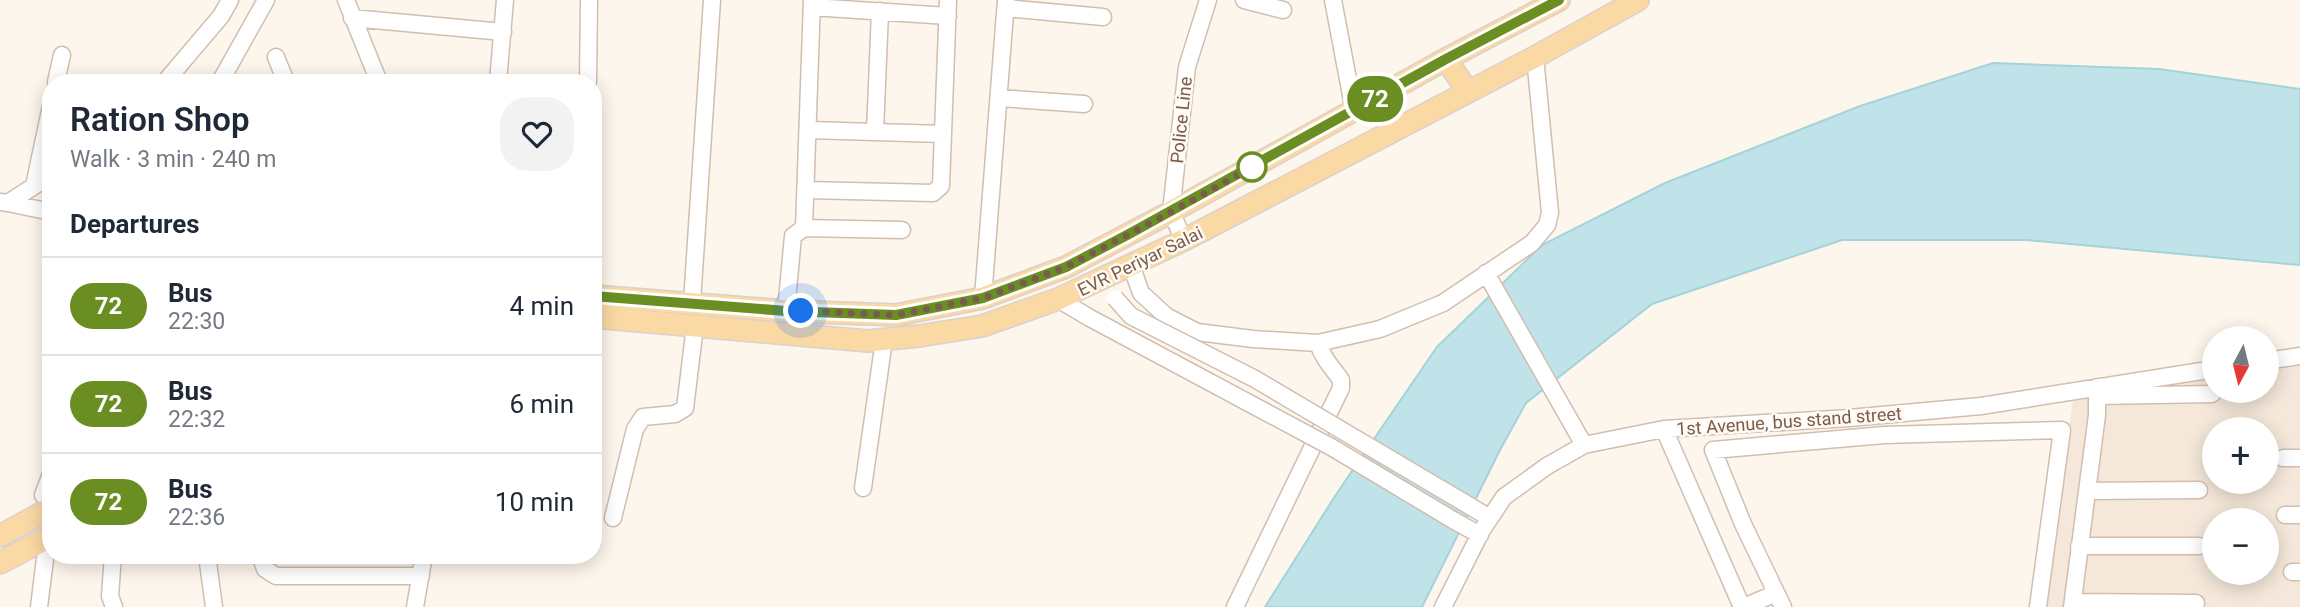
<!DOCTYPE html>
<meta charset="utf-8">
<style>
:root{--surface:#fff;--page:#f2f2f3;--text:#1f2937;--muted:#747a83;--line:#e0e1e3}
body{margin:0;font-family:Roboto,sans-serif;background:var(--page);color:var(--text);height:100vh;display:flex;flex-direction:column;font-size:26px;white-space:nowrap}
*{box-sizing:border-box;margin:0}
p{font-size:23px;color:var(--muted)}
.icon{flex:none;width:38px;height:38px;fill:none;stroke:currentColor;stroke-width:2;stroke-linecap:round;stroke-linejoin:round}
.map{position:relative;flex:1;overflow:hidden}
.side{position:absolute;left:42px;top:74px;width:560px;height:490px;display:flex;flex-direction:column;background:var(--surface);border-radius:28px;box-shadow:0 4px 18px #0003}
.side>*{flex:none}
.badge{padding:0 14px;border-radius:23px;font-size:24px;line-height:46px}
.needle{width:46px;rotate:187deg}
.fabs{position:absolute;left:2202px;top:326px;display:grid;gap:14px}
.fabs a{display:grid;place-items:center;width:77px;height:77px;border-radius:50%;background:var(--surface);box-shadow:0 4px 18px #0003;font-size:35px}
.you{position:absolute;width:35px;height:35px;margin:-18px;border:5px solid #fff;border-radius:50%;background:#1a73e8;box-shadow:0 0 0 10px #1a73e833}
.map>.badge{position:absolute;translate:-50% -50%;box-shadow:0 0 0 4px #fff}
h2{padding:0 28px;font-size:26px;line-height:63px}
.round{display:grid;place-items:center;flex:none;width:74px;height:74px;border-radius:28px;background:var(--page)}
.overview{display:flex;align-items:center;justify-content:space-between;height:119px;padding:0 28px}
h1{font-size:33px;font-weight:600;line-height:52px}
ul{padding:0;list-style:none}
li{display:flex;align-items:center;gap:21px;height:98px;padding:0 28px;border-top:2px solid var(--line)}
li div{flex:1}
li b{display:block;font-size:26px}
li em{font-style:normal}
li .badge{min-width:77px;font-weight:700;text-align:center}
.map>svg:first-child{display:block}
.residential{fill:#f5e8da;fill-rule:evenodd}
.water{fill:#bfe3e8;stroke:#a5d3da;stroke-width:2}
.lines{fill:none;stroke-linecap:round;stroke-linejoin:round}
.minor-casing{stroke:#d1beb0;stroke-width:19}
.major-casing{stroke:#dad1cd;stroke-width:24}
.minor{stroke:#fff;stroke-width:16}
.major{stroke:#fbd9a5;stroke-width:21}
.minor-bridge-casing{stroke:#d1beb0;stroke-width:19;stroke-linecap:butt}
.minor-bridge{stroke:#fff;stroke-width:16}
.line-casing{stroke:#fff;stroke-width:16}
.line{stroke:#6b8e23;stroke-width:10}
.walk{stroke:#7a5c4d;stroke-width:7;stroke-dasharray:0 12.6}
.stop-dot{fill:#fff;stroke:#6b8e23;stroke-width:3.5}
.labels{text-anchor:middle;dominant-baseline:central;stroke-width:5;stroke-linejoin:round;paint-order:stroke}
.street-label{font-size:18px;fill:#7a5c4d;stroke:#fffaf3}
</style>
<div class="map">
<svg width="2300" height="607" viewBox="0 0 2300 607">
<rect width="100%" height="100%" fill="#fdf6ec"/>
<path class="residential" d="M 2300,360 L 2300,607 L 2043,607 L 2074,394 L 2214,373 L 2214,390 L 2266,390 L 2266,365 ZM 2214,429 L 2266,429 L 2266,481 L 2214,481 ZM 2214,520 L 2266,520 L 2266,572 L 2214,572 Z"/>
<path class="water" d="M 1993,63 L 2159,69 L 2300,89 L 2300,265 L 2027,240 L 1842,240 L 1652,304 L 1526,403 L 1500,450 L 1422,607 L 1265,607 L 1337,493 L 1437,347 L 1542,245 L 1665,183 L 1860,106 Z"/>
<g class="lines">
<g class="minor-casing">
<path id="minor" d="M 346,0 L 379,82
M 1244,0 L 1283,10
M 1333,0 L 1354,111
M 812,7 L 948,16
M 1006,8 L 1103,17
M 352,18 L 503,32
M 276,57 L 286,82
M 56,82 L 62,55
M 165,82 L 221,16 L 230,0
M 220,82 L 266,0
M 498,82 L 505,0
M 588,82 L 589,0
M 999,98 L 1084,104
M 809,130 L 942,134
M 875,132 L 880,11
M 34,186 L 51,106
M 807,190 L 933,193 L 941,186 L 948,0
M 0,202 L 8,203 L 51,175
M 8,203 L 51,212
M 804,228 L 812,0
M 1184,240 L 1171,212 L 1187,67 L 1208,0
M 1131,265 L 1141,293 L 1166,316 L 1197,332 L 1253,339 L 1318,343 L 1380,329 L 1443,303 L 1532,243 L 1547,225 L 1550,213 L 1535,57
M 1486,273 L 1584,445
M 983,298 L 1006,0
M 1058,299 L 1090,318
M 692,302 L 712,0
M 786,311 L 793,236 L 804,228 L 902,230
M 2266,361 L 2300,356
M 2097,396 L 2212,394
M 1664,429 L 1742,607
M 2283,458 L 2300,458
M 863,488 L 884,340
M 2087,491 L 2199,490
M 43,495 L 51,474
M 1463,502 L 1490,518
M 2285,515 L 2300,515
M 613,518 L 635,429 L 643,417 L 675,414 L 685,408 L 695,326
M 1453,520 L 1480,535
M 2079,546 L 2199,546
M 113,555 L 110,596 L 114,607
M 207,555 L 214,607
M 260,555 L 265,569 L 276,576 L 421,576
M 2292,572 L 2300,572
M 2073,602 L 2196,603
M 39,607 L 45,559
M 415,607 L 424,555
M 1235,607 L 1341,388 L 1341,380 C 1332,367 1323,359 1318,343
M 1443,607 L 1482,530 L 1504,497 L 1547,466 L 1584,445 L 1664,429 L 1849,418 L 1981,406 L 2214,369
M 1744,607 L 1776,593
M 1783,607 L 1743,524 L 1713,450 L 1884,435 L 2062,430 L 2038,607
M 2072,607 L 2097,415 L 2097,387"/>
</g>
<g class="major-casing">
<path id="major" d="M 1446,59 L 1468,92
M 593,296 L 786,311 L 896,315 L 983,298 L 1066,267 L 1171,212 L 1446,59 L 1559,0
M 593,317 L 868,341 L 919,336 L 982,326 L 1058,299 L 1184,240 L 1535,57 L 1638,0
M 0,536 L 51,508
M 0,563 L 51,536"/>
</g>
<use href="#minor" class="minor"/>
<use href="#major" class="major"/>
<g class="minor-bridge-casing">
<path id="minor-bridge" d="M 1115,298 L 1131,316 L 1255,379 L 1463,502
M 1090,318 L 1333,448 L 1453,520"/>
</g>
<use href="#minor-bridge" class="minor-bridge"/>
</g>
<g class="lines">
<g class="line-casing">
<path id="line" d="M 593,296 L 786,311 L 896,315 L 983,298 L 1066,267 L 1129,234 L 1446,59 L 1559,0"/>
</g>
<use href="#line" class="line"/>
<path class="walk" d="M 801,311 L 896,315 L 983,298 L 1066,267 L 1171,212 L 1252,167"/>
</g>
<circle class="stop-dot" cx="1252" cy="167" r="14"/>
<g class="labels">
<g class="street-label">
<text transform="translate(1181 120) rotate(-84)">Police Line</text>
<text transform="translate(1140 261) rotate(-26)">EVR Periyar Salai</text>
<text transform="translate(1789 421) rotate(-4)">1st Avenue, bus stand street</text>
</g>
</g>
</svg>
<div class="fabs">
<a><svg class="needle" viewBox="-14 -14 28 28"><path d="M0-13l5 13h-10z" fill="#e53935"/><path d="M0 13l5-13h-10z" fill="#747a83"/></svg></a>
<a>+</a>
<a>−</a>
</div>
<div class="you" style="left:801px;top:311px"></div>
<b class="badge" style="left:1375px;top:99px;background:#6b8e23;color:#fff">72</b>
<section class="side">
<div class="overview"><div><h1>Ration Shop</h1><p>Walk · 3 min · 240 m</p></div><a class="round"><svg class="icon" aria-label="heart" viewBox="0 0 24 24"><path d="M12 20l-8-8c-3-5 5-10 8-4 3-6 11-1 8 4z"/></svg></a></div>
<h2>Departures</h2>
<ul>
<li><span class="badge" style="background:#6b8e23;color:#fff">72</span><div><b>Bus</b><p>22:30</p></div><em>4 min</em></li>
<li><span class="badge" style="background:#6b8e23;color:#fff">72</span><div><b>Bus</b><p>22:32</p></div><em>6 min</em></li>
<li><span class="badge" style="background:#6b8e23;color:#fff">72</span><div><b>Bus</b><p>22:36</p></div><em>10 min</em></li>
</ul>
</section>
</div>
